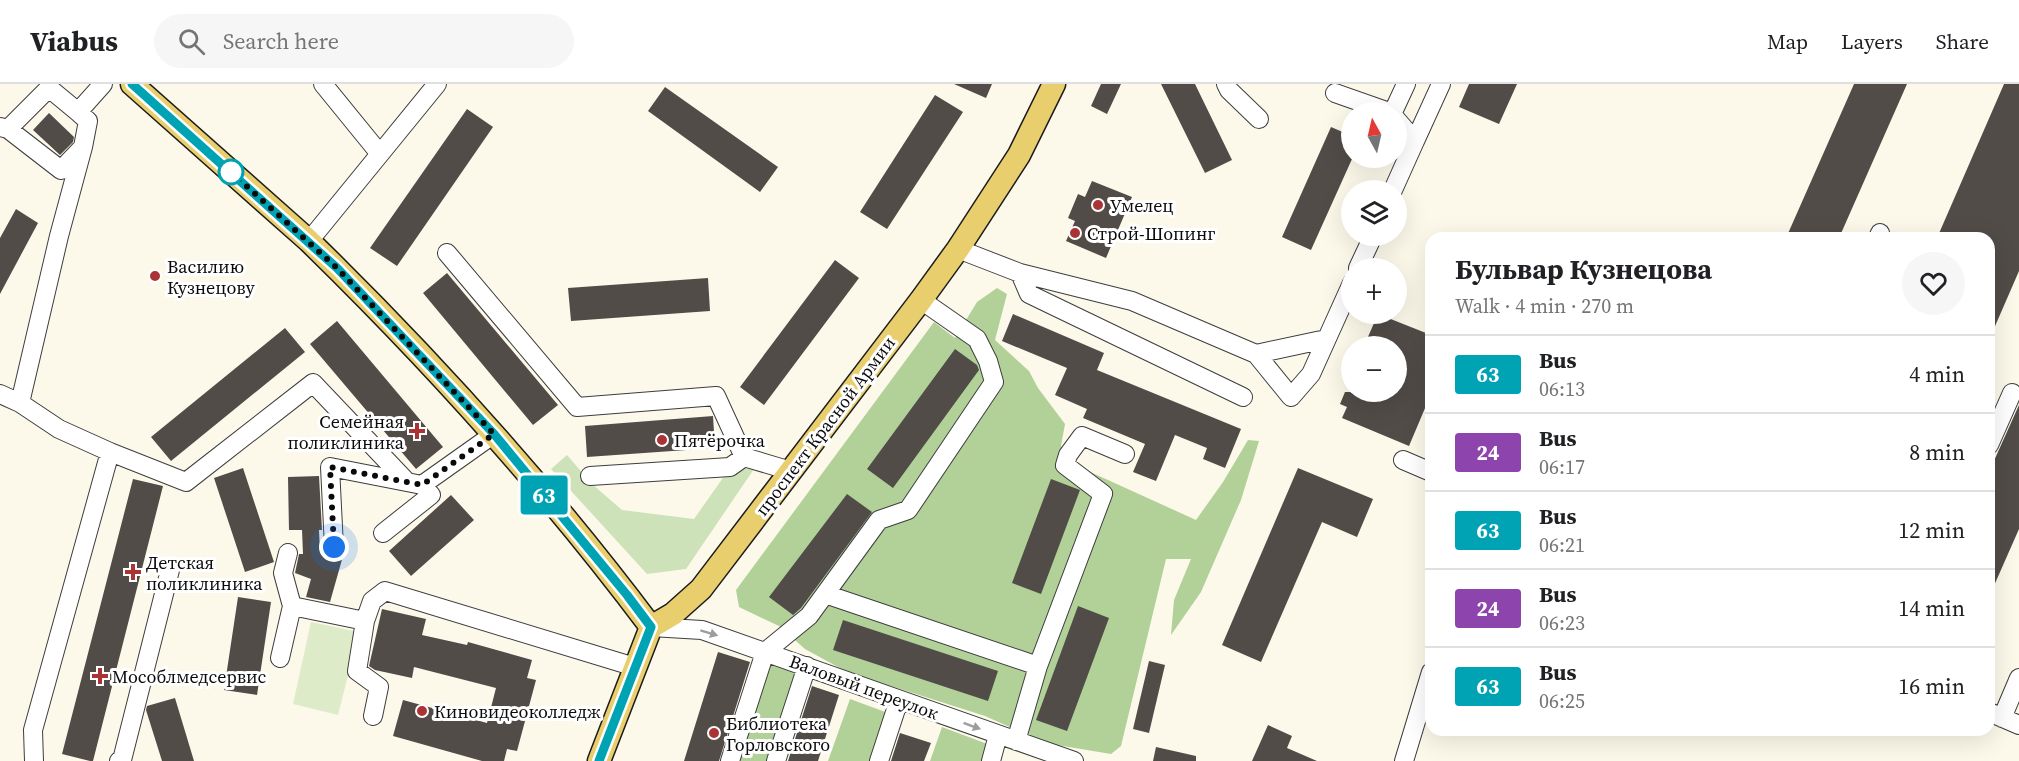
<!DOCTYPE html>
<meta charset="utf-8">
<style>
:root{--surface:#fff;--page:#f6f6f6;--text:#202124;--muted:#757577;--line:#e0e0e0}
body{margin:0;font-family:"Source Serif 4",serif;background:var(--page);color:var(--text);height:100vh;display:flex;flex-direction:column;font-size:22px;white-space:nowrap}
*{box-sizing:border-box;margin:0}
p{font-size:20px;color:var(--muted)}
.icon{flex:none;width:33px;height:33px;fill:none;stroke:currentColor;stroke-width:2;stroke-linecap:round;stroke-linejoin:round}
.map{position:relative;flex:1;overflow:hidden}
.drawer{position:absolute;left:1425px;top:148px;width:570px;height:504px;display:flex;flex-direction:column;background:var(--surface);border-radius:18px;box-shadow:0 6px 24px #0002}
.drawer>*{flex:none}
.badge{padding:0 12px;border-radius:4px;font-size:21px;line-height:39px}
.needle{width:39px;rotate:352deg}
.tools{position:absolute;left:1341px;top:18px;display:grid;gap:12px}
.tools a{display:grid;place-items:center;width:66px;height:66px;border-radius:50%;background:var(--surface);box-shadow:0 6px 24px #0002;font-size:30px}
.you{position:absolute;width:30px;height:30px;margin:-15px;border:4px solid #fff;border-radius:50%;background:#1a73e8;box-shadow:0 0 0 9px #1a73e833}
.map>.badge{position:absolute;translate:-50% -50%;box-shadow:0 0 0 3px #fff}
.round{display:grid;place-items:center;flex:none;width:63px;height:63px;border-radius:32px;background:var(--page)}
.summary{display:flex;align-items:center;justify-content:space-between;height:102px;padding:0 30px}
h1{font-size:28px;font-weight:700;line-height:45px}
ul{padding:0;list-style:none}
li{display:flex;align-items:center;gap:18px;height:78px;padding:0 30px;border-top:2px solid var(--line)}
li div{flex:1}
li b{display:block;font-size:22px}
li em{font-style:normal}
li .badge{min-width:66px;font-weight:700;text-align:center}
header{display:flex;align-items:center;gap:36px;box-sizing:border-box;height:84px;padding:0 30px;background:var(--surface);border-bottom:2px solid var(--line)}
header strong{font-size:28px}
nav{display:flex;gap:33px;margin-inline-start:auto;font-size:21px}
.search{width:420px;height:54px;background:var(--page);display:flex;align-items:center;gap:15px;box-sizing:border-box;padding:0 21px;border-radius:33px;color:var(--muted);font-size:22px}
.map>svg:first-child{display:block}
.green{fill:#cde2b8}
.forest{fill:#b1d199}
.pitch{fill:#deebc9}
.building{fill:#514c48}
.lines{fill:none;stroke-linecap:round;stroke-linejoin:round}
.minor-casing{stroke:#3d3d3d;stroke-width:20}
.major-casing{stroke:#1b1b1b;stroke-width:25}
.minor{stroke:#fff;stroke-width:18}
.major{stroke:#e9ce6d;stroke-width:22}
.oneway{fill:#9d9d9d}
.line-casing{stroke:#fff;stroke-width:14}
.line{stroke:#00a3b4;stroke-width:9}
.walk{stroke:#0a0a0a;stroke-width:6;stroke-dasharray:0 10.8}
.stop-dot{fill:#fff;stroke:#00a3b4;stroke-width:3}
.poi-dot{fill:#aa3336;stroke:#fff;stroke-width:2}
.labels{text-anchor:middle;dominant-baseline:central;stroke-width:6;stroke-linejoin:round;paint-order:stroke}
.poi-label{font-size:18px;fill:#0a0a0a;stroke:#fff;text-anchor:start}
.street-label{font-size:18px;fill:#0a0a0a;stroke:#fff}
</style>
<header>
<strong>Viabus</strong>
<div class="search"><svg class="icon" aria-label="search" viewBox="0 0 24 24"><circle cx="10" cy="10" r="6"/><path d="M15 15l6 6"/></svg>Search here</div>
<nav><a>Map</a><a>Layers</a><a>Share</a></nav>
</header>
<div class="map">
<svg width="2019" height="677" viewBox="0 0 2019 677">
<rect width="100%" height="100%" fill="#fdf9ea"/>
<path class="green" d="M 567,371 L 592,400 L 622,426 L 694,435 L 739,371 L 756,382 L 686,485 L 647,490 L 551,385 Z"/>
<path class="forest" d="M 997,204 L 1007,210 L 995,256 L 1029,287 L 1038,304 L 1065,340 L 1061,362 L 1075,381 L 1196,436 L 1223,398 L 1248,356 L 1259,357 L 1241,416 L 1201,508 L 1171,551 L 1174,516 L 1191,475 L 1166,475 L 1121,662 L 1111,670 L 1045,659 L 985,632 L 847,588 L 805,565 L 779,542 L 739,523 L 736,506 L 934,238 L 955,254 L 977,218 Z
M 767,578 L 797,586 L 770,677 L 736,677 Z
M 850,615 L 888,629 L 872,677 L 828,677 Z
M 942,643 L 990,661 L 985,677 L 930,677 Z"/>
<path class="pitch" d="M 311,538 L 359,548 L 338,631 L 293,620 Z"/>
<path class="building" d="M 954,0 L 992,0 L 986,14 Z
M 1101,0 L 1121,0 L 1107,30 L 1091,22 Z
M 1161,0 L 1195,0 L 1232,76 L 1205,89 Z
M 1469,0 L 1517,0 L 1499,40 L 1459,23 Z
M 1854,0 L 1907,0 L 1839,154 L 1786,154 Z
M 2004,0 L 2019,0 L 2019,187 L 1989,256 L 1989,154 L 1937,154 Z
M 665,3 L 778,83 L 760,108 L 648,27 Z
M 935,11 L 963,28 L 887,145 L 860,128 Z
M 467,25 L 493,43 L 397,182 L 370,164 Z
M 49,29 L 74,53 L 73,58 L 60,71 L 33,46 Z
M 1331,43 L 1352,52 L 1352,75 L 1311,166 L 1282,153 Z
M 1092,97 L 1132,113 L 1106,174 L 1066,157 L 1075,137 L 1068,134 L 1078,110 L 1085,113 Z
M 16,125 L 38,139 L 0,210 L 0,154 Z
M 835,176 L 859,194 L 764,321 L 740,303 Z
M 447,189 L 558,321 L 533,341 L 423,209 Z
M 708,194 L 710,227 L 571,237 L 568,204 Z
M 1013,230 L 1104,269 L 1097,286 L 1241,345 L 1225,384 L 1203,375 L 1207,364 L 1175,351 L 1156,397 L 1133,388 L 1145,360 L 1083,334 L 1087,325 L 1055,311 L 1067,284 L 1002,257 Z
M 1378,230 L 1431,251 L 1431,310 L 1409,362 L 1342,334 L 1347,323 L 1340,320 L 1345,308 L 1396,308 L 1396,262 L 1364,262 Z
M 337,237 L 443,363 L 416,385 L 310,260 Z
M 285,244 L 305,268 L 171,377 L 151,353 Z
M 955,265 L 977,281 L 979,286 L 893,404 L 867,385 Z
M 2019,321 L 2019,445 L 1989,513 L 1989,388 Z
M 713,332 L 715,364 L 587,373 L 585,342 Z
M 243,384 L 274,478 L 245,488 L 214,394 Z
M 1298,384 L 1373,415 L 1357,453 L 1322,438 L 1261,578 L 1222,561 Z
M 319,392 L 322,446 L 319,446 L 320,468 L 334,474 L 343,472 L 330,518 L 306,513 L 311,495 L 295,489 L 299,470 L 303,470 L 302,446 L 289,446 L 288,393 Z
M 133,395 L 163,402 L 93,677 L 90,677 L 62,670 Z
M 1051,395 L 1080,406 L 1041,510 L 1012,499 Z
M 847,410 L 872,428 L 801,524 L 793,531 L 769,513 Z
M 451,411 L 474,436 L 411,492 L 389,467 Z
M 238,513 L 271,518 L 257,611 L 224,606 Z
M 1078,522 L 1109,534 L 1067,647 L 1036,636 Z
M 382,525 L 426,535 L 422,551 L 467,561 L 468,558 L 532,576 L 527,594 L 536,596 L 517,667 L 507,665 L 504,677 L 482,677 L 393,652 L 403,616 L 487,639 L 496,604 L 414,583 L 412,594 L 375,586 L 369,582 Z
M 843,536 L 998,587 L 988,617 L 833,566 Z
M 718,568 L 750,578 L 719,677 L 684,677 Z
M 1149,577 L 1165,581 L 1149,649 L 1133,645 Z
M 812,602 L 839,611 L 818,677 L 788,677 Z
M 175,614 L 194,677 L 162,677 L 146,626 L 147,622 Z
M 1268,641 L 1292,652 L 1287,664 L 1317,677 L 1252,677 Z
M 900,649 L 931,659 L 924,677 L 891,677 Z
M 1156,663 L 1196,672 L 1196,677 L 1153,677 Z"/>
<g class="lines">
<g class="minor-casing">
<path id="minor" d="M 323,0 L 380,70
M 1226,0 L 1229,6 L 1259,35
M 1335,9 L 1389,28
M 1393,28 L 1406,0
M 0,43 L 8,45 L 49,4 L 78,28 L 103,0
M 8,45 L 61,86 L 83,63 L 88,37 L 78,28
M 1415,57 L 1441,0
M 1393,106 L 1415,57 L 1396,35
M 1878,154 L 1880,149
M 309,157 L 437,0
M 958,165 L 1020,189 L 1132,217 L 1256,270 L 1291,313 L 1311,290 L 1352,199
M 447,169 L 577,323 L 716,312 L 744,373
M 1358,184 L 1373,152
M 1020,189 L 1029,210 L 1243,313
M 1256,270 L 1326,255
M 0,310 L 20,319 L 59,152 L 83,63
M 20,319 L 59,345 L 110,368
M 1989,361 L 2012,309
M 1403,376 L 1431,388
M 590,392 L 730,383 L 744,373 L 791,387
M 383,449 L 431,411 L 422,401
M 334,463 L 330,383 L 422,401 L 494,350
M 288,469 L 283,489 L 292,522
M 825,510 L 1038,582
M 365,537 L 357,587 L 379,603 L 373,632
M 651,543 L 702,546 L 1074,677
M 280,574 L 292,522 L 365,537 L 372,517 L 385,507 L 635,583
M 1989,628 L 2019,641
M 2002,634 L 2019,594
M 1016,657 L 1038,582 L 1103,410 L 1065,381 L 1068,371 L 1082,352 L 1125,370
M 34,677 L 33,646 L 110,368 L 186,398 L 313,299 L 407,398
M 119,677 L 122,676 L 170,486
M 730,677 L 765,568 L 809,532 L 879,436 L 908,426 L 994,298 L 988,277 L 977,255 L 921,216
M 776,677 L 807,582
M 879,677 L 899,616
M 991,677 L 998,651
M 1404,677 L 1431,588"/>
</g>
<g class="major-casing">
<path id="major" d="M 132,0 L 309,157 C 431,276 549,407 651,543
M 599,677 L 651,543 L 673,530 L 701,505 L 921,216 L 958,165 L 1019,71 L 1054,0"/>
</g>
<use href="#minor" class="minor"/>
<use href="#major" class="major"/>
</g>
<defs><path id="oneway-solid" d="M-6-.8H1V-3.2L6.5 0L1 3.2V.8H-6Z" transform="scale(1.5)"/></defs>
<g class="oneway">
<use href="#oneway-solid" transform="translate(709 549) rotate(17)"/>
<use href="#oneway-solid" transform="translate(972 642) rotate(20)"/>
</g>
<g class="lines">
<g class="line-casing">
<path id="line" d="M 132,0 L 337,184 L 494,350 L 627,511 L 651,543 L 599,677"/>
</g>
<use href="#line" class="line"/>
<path class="walk" d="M 231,88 L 337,184 L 494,350 L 422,401 L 330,383 L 334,463"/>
</g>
<circle class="stop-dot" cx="231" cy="88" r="12"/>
<g class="poi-dot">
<circle cx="1098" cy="121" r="6"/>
<circle cx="1075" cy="149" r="6"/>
<circle cx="155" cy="192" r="6"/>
<path d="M414 338h6v6h6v6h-6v6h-6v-6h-6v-6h6z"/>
<circle cx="662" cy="356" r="6"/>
<path d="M130 479h6v6h6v6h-6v6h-6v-6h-6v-6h6z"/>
<path d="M97 583h6v6h6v6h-6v6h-6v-6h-6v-6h6z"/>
<circle cx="422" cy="627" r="6"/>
<circle cx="714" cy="649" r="6"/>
</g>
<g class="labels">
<g class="poi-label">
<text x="1110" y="121">Умелец</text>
<text x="1087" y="149">Строй-Шопинг</text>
<text x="167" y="182">Василию<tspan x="167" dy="21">Кузнецову</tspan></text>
<text x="404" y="337" text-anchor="end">Семейная<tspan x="404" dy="21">поликлиника</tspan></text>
<text x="674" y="356">Пятёрочка</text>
<text x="146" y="478">Детская<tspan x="146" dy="21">поликлиника</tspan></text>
<text x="112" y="592">Мособлмедсервис</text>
<text x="434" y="627">Киновидеоколледж</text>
<text x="726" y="639">Библиотека<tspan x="726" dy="21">Горловского</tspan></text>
</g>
<g class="street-label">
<text transform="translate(825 342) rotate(-53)">проспект Красной Армии</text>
<text transform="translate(864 603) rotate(20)">Валовый переулок</text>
</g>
</g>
</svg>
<div class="tools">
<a><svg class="needle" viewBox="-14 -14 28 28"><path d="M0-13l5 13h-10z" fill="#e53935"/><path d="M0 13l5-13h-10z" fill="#757577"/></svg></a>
<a><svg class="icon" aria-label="layers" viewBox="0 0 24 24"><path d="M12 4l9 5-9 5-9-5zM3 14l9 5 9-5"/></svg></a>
<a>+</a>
<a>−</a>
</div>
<div class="you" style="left:334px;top:463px"></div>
<b class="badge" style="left:544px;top:411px;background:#00a3b4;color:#fff">63</b>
<section class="drawer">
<div class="summary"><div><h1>Бульвар Кузнецова</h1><p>Walk · 4 min · 270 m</p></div><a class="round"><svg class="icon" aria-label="heart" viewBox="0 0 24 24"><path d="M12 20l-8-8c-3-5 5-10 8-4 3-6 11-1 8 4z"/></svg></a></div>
<ul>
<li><span class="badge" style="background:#00a3b4;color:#fff">63</span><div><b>Bus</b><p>06:13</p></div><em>4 min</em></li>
<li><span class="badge" style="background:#8e44ad;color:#fff">24</span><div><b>Bus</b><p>06:17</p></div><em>8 min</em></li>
<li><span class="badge" style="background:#00a3b4;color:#fff">63</span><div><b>Bus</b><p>06:21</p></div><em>12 min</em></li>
<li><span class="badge" style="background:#8e44ad;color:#fff">24</span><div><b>Bus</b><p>06:23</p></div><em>14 min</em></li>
<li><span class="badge" style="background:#00a3b4;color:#fff">63</span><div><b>Bus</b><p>06:25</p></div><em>16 min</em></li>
</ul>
</section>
</div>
